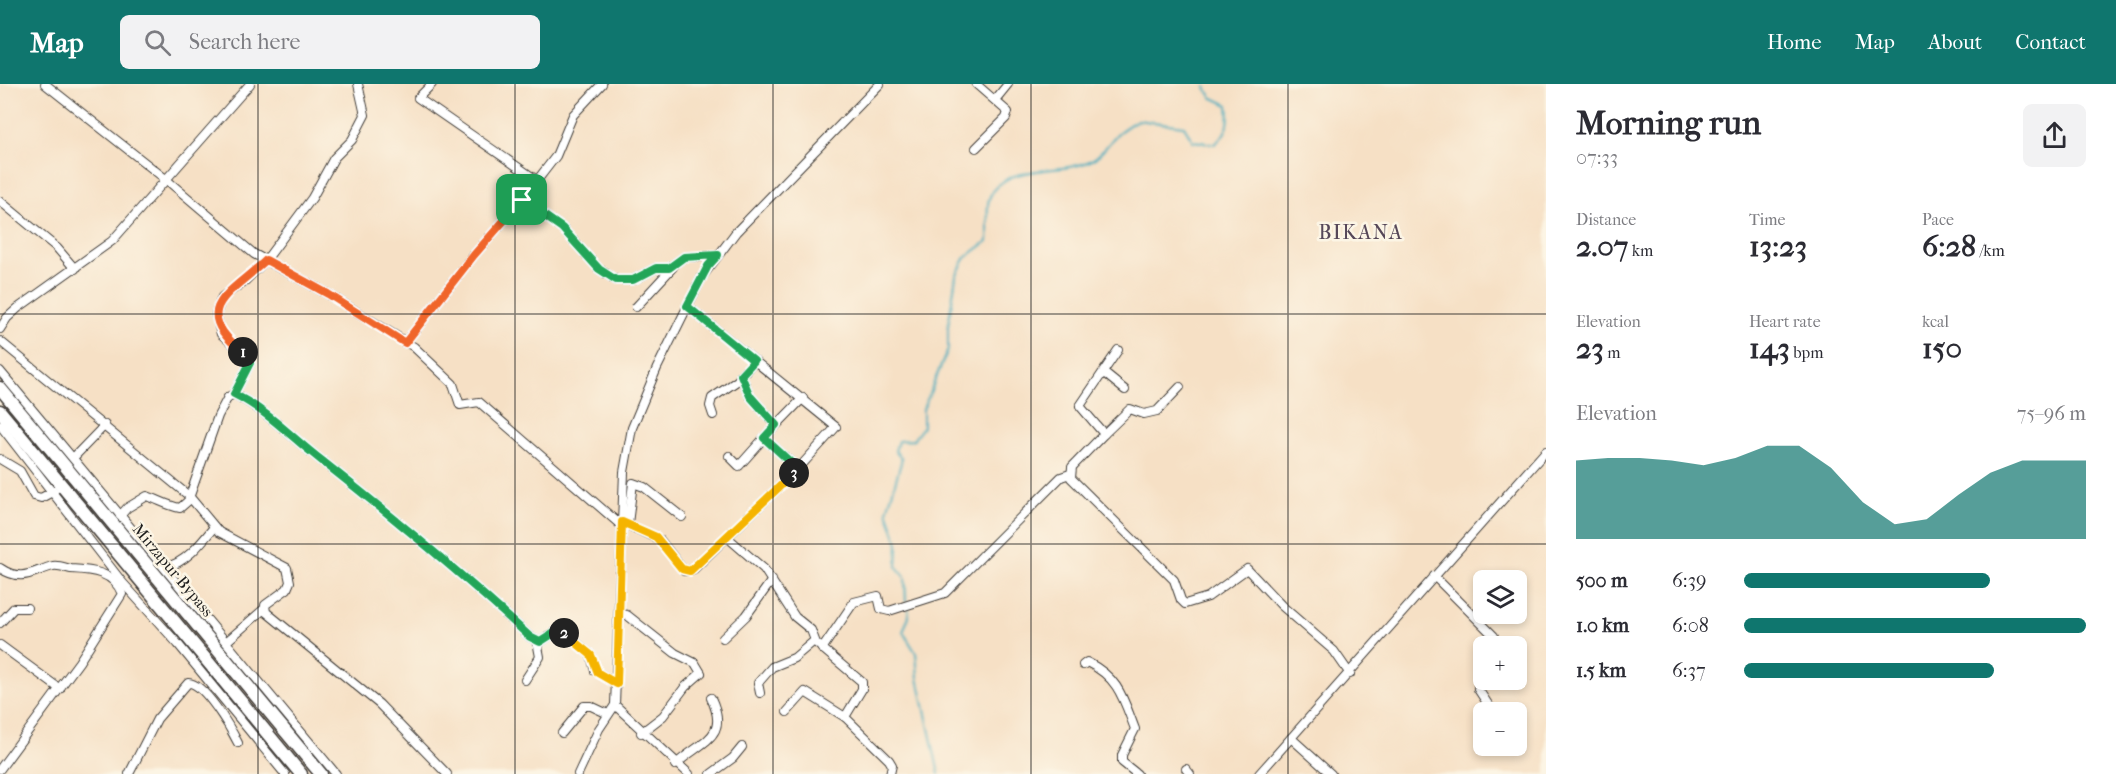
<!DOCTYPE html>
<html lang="en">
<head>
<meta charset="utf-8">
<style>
	body { margin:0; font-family:"IM FELL French Canon",serif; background:#f2f2f3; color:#2b2b33; height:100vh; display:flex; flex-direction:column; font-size:22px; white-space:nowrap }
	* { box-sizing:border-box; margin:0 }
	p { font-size:20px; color:#7c7c81 }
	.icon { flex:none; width:33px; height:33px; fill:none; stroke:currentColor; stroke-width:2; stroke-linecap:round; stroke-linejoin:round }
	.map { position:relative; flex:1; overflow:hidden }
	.panel { display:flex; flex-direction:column; background:#fff; width:570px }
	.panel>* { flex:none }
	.buttons { position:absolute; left:1473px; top:486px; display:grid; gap:12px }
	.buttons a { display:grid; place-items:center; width:54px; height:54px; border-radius:9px; background:#fff; box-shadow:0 3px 9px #0003; font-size:30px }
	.pin { position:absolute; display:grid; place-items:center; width:51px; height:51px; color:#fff; margin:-26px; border-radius:12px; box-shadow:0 3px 9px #0006 }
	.km { position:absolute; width:30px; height:30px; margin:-15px; border-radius:50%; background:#222; color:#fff; font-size:16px; line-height:30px; text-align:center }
	.round { display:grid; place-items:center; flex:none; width:63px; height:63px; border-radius:9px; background:#f2f2f3 }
	.head { display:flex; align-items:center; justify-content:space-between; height:102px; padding:0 30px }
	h1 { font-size:33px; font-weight:800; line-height:45px }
	.metrics { display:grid; grid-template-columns:repeat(3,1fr); gap:9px; height:102px; padding:6px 30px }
	.metrics div { display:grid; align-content:center }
	.metrics b { font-size:30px; font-weight:800 }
	.metrics small { font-size:16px; font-weight:400 }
	.metrics p { font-size:16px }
	.chart { height:168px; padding:12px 30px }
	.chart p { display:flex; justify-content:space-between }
	.chart svg { width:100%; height:108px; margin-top:6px; fill:#0f766e; opacity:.7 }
	ul { padding:0 30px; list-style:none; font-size:20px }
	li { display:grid; grid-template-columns:96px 72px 1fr; align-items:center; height:45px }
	li i { height:15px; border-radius:8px; background:#0f766e }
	header { display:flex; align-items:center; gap:36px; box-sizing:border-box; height:84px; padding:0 30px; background:#0f766e; color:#fff }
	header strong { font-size:28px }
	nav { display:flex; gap:33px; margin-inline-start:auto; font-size:21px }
	.search { width:420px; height:54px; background:#f2f2f3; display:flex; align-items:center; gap:15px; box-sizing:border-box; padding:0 21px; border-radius:9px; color:#7c7c81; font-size:22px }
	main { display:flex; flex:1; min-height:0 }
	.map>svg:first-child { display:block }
</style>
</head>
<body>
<header>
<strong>Map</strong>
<div class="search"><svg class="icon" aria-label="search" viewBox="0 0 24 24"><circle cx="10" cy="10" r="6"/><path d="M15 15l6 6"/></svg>Search here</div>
<nav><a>Home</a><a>Map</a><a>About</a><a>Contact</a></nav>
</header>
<main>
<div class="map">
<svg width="1546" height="690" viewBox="0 0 1546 690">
	<rect width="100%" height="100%" fill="#fcf5e5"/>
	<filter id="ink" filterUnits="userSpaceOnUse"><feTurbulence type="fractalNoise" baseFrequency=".0167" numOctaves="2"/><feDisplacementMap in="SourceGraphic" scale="12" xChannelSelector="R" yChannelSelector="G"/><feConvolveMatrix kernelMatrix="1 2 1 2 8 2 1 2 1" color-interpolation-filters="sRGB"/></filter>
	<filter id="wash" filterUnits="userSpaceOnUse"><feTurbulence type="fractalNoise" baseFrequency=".008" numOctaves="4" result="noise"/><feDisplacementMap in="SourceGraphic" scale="24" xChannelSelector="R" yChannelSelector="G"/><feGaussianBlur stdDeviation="1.35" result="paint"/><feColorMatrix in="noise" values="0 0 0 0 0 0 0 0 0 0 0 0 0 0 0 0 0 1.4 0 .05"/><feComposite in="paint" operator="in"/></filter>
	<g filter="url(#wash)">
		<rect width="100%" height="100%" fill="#f6e0c5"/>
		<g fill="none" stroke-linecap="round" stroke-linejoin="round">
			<!-- stream -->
			<g stroke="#40acbf" stroke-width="2">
				<path d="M906 518 905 493 897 483 898 459 887 427 902 375 895 367 898 357 913 356 923 343V325L948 265V242L956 192 966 173 988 157C989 146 986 123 989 115 1003 77 1063 92 1092 76 1103 70 1110 57 1118 49 1124 44 1131 40 1137 36L1184 42 1193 57 1215 60C1229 47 1230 40 1228 21L1211 13 1206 3"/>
				<path d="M908 524 909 532 903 548 916 569 918 594 939 690"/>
			</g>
		</g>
	</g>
	<g filter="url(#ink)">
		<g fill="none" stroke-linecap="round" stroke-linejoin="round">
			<defs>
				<g id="minor">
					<path d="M45 0 168 97 254 170 328 210 414 263 453 300 460 321 479 318 623 443"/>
					<path d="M432 0 418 14 538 97"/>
					<path d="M976 0 1008 28 1006 34 976 64"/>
					<path d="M995 16 1008 0"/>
					<path d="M522 116 556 72 573 31 602 0"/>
					<path d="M0 117 57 164 75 185"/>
					<path d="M687 222 836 343 798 385 727 453"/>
					<path d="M636 223 673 183"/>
					<path d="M0 245 7 234 18 224 112 157 250 0"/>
					<path d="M0 257 189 412 219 448 287 484 290 498 287 505 265 521 266 528 379 620 447 690"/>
					<path d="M405 259 474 171 522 116 562 144 599 185 616 196H633L656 184H669L684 173 717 172"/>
					<path d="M1118 266 1080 322 1104 350 1072 383 1071 394 1174 496 1181 516 1185 520 1208 513 1247 485 1282 522 1334 567 1350 590"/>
					<path d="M0 287 336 690"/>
					<path d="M1104 289 1125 306"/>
					<path d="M741 291 750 312 776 341"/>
					<path d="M234 310C267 327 291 353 321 376 393 433 463 490 530 553L540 558 554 549 564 548 591 571 595 587 617 600"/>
					<path d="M713 331 710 322 712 314 737 297 754 277"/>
					<path d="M0 341 122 498 178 560 285 690"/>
					<path d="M1104 350 1130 325 1144 330 1157 327 1180 303"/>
					<path d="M729 372 739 382 764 354"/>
					<path d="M74 373 105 341"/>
					<path d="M0 375 20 387 34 412 41 414 54 407"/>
					<path d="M798 385 764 354 803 314"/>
					<path d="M120 432 127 424 147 412C159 416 168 422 180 424L188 417 218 332 228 313 234 310 250 279 246 271 221 250 216 230 222 213 245 197 266 176 312 114 334 74 352 56 365 31 358 0"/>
					<path d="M622 438 660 456 684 487 694 485 727 453 764 485 795 533 811 546 816 559 862 598V605L845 633 889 676 892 681 890 690"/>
					<path d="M628 440 633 399 644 403 682 433"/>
					<path d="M165 483C185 480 202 458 214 443"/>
					<path d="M0 484C22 499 33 487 53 482 59 481 66 484 71 485 92 486 114 488 122 510L79 578 0 685"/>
					<path d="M1434 492 1494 552 1495 562"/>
					<path d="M620 529 627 531 675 569 695 579 701 589 685 603 663 632 641 649"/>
					<path d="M0 539 14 524H27"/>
					<path d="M723 554 746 532 772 496"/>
					<path d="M226 558 264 525"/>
					<path d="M0 561 60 605"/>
					<path d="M822 565 854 518 878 512 881 525 889 527 945 509 1061 393 1070 390"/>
					<path d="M1083 581 1087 578C1119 594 1123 614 1135 645L1122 671V678L1137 690"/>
					<path d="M1484 592 1479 596 1478 605 1493 628"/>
					<path d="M525 596 540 573 537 557"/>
					<path d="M760 609 758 599 772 583 794 574 814 557"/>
					<path d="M787 628 805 608 845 633"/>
					<path d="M562 649 584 622H591L608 630"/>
					<path d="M1291 654 1331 690"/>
					<path d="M675 681C702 656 730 654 711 614"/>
					<path d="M1186 685 1190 690"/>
					<path d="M129 690 157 635 188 599C204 598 231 645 238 659"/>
					<path d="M578 690 599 645 615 621"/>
					<path d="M689 690 615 621 624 388 632 344 657 284 702 193 736 148 880 0"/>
					<path d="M711 690 733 674 742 663"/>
					<path d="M1259 690 1546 367"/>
				</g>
				<g id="highway">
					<path d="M0 304 321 690"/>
					<path d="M0 327 301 690"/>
				</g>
			</defs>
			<!-- minor casing -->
			<use href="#minor" stroke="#3d3935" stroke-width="10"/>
			<!-- highway casing -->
			<use href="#highway" stroke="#3d3935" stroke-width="15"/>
			<!-- minor -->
			<use href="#minor" stroke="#fff" stroke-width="8"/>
			<!-- highway -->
			<use href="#highway" stroke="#fff" stroke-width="12"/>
		</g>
	</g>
	<g fill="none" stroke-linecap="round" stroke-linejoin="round" filter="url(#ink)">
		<defs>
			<path id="split-1" d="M243 268C187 224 232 209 266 176L328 210 405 259 474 171 522 116"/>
			<path id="split-2" d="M243 268 250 279 234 310C268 327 291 353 321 376 393 433 463 490 530 553L540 558 554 549H564"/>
			<path id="split-3" d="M564 549 591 571 598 589 617 600 622 438 656 453 682 485 690 487 794 389"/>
			<path id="split-4" d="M522 116 562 144 599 185 616 196H633L656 184H669L684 173 718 171 708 182 687 222 754 277 741 291 750 312 776 341 764 354 798 385 794 389"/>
		</defs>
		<!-- split-1 casing -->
		<use href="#split-1" stroke="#fff" stroke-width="12"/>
		<!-- split-2 casing -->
		<use href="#split-2" stroke="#fff" stroke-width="12"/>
		<!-- split-3 casing -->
		<use href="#split-3" stroke="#fff" stroke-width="12"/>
		<!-- split-4 casing -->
		<use href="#split-4" stroke="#fff" stroke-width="12"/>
		<!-- split-1 -->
		<use href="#split-1" stroke="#f0652b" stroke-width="8"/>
		<!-- split-2 -->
		<use href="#split-2" stroke="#22a559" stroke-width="8"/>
		<!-- split-3 -->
		<use href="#split-3" stroke="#f5b400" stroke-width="8"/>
		<!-- split-4 -->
		<use href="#split-4" stroke="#22a559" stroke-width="8"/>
	</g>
	<!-- grid -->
	<path fill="none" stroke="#1c1c1c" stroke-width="1.5" stroke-opacity="0.55" d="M258 0V690M515 0V690M773 0V690M1031 0V690M1288 0V690M0 230H1546M0 460H1546"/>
	<g text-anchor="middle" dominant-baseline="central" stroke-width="5" stroke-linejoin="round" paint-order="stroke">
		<!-- street labels -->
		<g font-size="16" fill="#1c1c1c" stroke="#fcf5e5">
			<text transform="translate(173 486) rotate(50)">Mirzapur Bypass</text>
		</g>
		<!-- quarter labels -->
		<g font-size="20" letter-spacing="1.5" fill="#564758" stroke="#fcf5e5">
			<text x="1361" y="148">BIKANA</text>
		</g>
	</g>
</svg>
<div class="buttons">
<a><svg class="icon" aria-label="layers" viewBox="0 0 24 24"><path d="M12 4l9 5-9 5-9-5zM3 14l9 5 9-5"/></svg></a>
<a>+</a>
<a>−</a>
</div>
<div class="pin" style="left:522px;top:116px;background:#1e9e55"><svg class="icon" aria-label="arrive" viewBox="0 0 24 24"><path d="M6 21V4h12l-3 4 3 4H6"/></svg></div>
<b class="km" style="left:243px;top:268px">1</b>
<b class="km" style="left:564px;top:549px">2</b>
<b class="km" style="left:794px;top:389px">3</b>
</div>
<section class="panel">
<div class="head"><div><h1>Morning run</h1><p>07:33</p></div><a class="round"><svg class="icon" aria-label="share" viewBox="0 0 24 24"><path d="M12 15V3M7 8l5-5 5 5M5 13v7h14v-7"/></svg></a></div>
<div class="metrics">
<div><p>Distance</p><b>2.07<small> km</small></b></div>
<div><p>Time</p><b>13:23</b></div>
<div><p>Pace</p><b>6:28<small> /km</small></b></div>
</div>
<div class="metrics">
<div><p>Elevation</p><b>23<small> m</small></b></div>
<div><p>Heart rate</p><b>143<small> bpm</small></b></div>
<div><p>kcal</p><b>150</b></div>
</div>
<div class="chart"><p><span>Elevation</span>75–96 m</p>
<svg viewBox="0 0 160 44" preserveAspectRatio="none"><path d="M0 44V12L10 11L20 11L30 12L40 14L50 11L60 6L70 6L80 15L90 29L100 38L110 36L120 26L130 17L140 12L150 12L160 12V44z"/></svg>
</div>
<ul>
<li><b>500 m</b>6:39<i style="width:72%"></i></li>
<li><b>1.0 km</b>6:08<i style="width:100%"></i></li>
<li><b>1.5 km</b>6:37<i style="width:73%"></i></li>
</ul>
</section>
</main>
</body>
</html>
